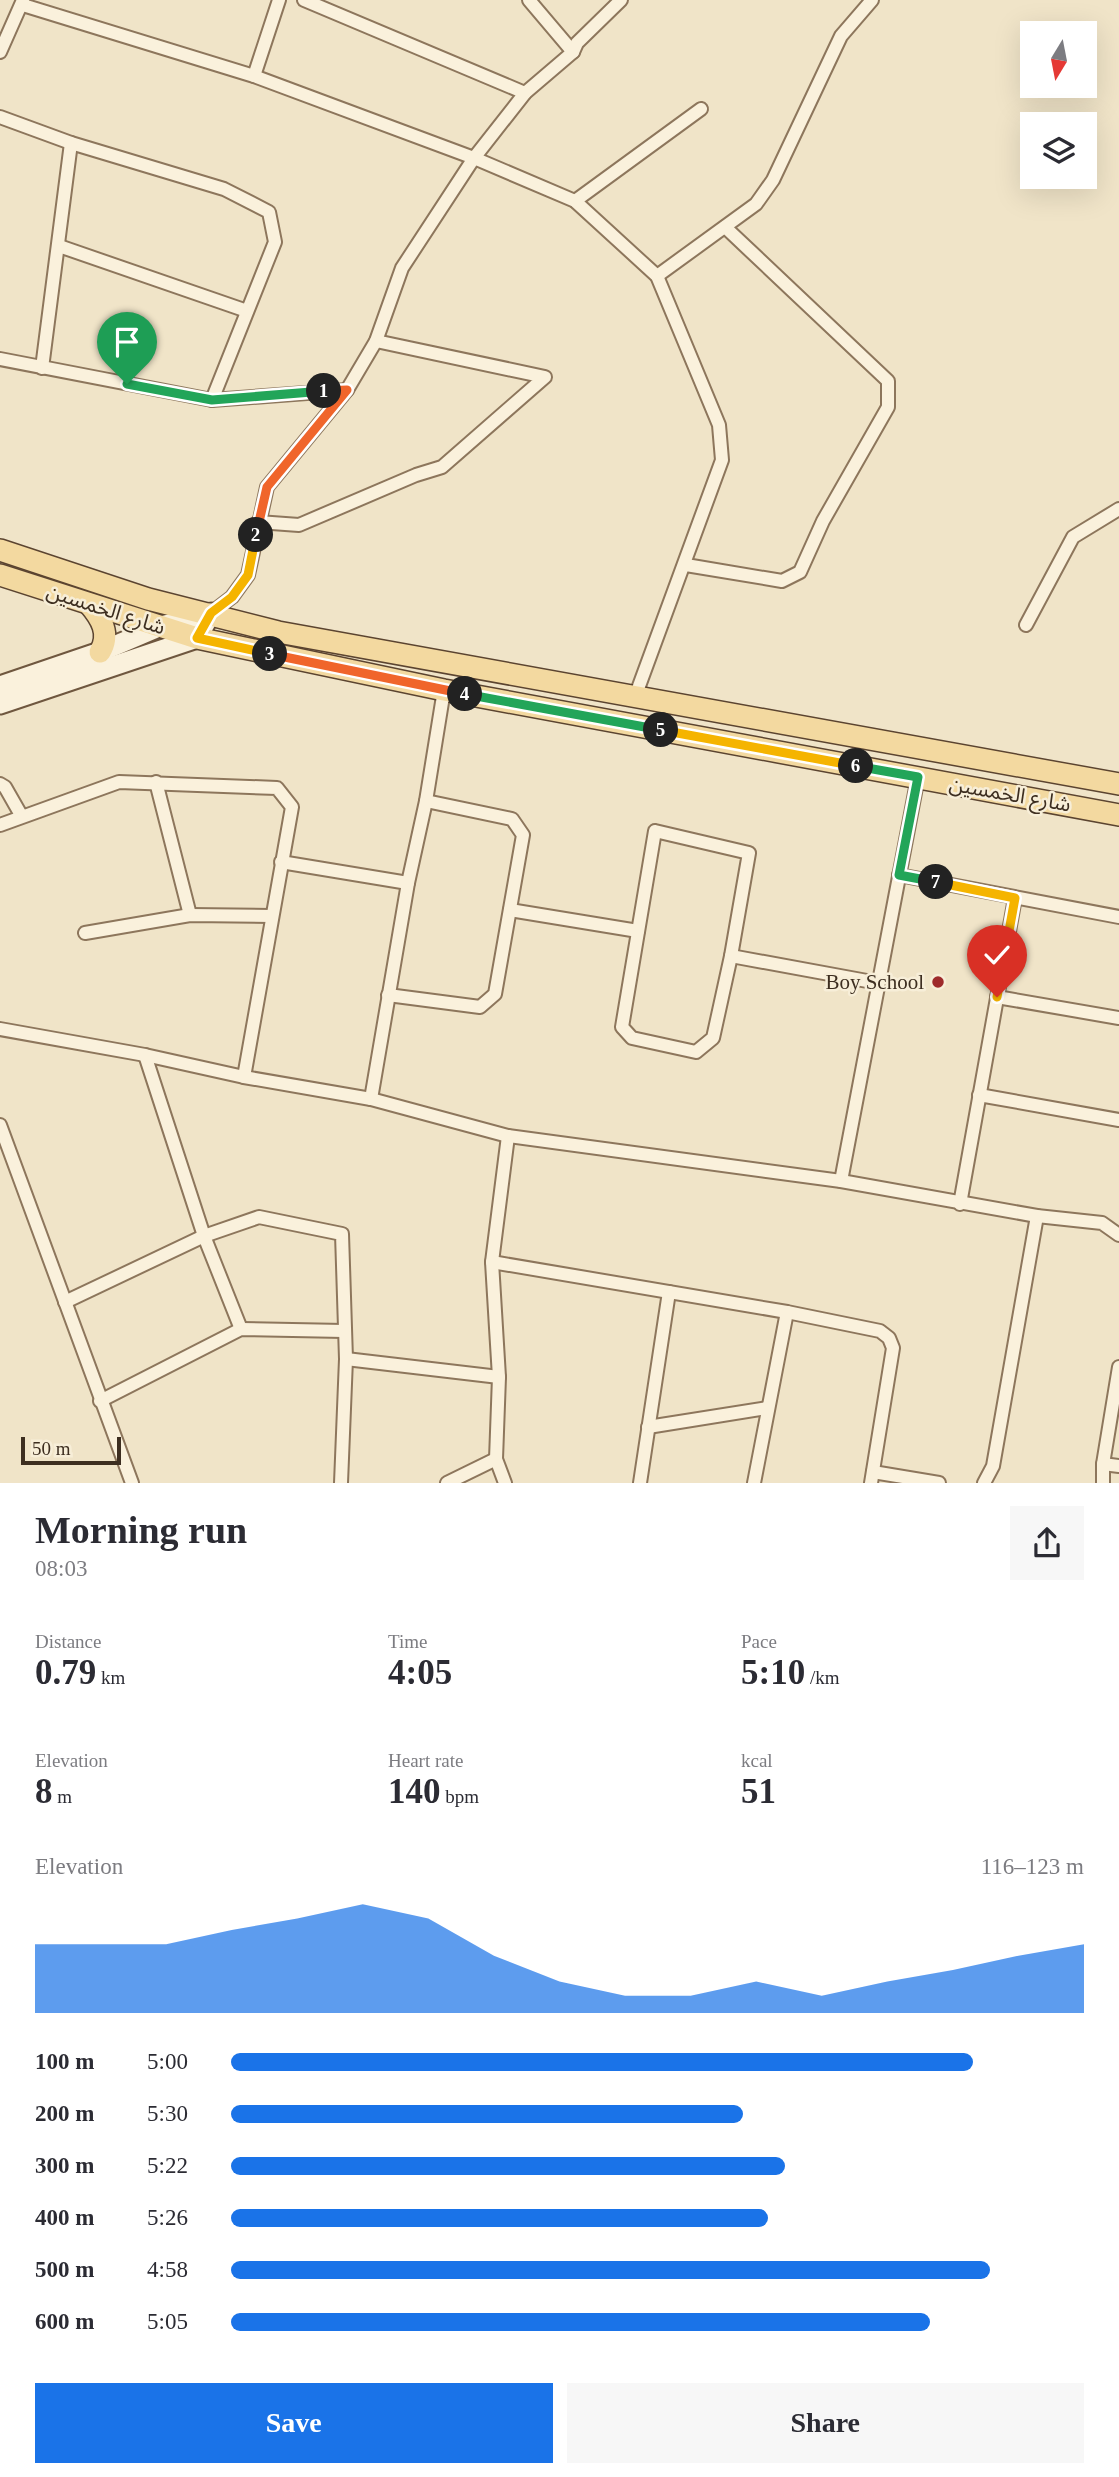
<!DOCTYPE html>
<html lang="en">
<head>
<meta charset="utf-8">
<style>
	body { margin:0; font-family:"Times New Roman","Noto Sans Arabic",serif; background:#f7f7f7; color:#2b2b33; height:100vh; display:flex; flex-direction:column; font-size:26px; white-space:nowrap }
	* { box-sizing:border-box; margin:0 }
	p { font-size:23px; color:#7c7c81 }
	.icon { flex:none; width:38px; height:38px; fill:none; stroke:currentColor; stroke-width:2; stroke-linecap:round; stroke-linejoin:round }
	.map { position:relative; height:1483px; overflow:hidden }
	.side { display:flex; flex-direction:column; background:#fff; flex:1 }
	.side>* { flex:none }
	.needle { width:46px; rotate:190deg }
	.tools { position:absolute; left:1020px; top:21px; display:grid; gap:14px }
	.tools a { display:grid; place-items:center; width:77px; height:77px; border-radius:0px; background:#fff; box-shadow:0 7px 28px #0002; font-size:35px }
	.scale { position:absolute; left:21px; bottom:18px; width:100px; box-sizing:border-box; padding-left:7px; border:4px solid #3d2e20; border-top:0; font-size:19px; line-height:24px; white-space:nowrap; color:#3d2e20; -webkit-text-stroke:5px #f7eed8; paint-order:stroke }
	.pin { position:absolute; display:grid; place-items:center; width:60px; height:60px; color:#fff; margin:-72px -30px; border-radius:50% 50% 50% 0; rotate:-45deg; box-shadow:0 0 7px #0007 }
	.pin .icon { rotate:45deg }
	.km { position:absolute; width:35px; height:35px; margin:-18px; border-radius:50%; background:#222; color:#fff; font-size:19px; line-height:35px; text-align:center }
	.round { display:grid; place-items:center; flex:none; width:74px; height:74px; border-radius:0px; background:#f7f7f7 }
	.summary { display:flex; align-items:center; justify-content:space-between; height:119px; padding:0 35px }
	h1 { font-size:38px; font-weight:600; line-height:52px }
	.figures { display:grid; grid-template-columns:repeat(3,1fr); gap:10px; height:119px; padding:7px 35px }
	.figures div { display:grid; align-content:center }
	.figures b { font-size:35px; font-weight:600 }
	.figures small { font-size:19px; font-weight:400 }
	.figures p { font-size:19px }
	.chart { height:196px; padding:14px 35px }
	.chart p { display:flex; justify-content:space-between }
	.chart svg { width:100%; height:126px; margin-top:7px; fill:#1a73e8; opacity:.7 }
	.primary-button { display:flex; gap:14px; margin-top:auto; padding:14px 35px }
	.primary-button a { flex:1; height:80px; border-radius:0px; background:#1a73e8; color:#fff; font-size:28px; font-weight:600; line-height:80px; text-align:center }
	.primary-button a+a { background:#f7f7f7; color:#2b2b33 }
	ul { padding:0 35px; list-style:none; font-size:23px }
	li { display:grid; grid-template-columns:112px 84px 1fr; align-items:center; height:52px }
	li i { height:18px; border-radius:9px; background:#1a73e8 }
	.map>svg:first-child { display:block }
</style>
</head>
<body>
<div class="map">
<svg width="1119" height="1483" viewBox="0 0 1119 1483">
	<rect width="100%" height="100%" fill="#f0e4c8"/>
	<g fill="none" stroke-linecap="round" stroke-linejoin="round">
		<defs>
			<g id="street">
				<path d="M304 0 525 93"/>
				<path d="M529 0 573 52"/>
				<path d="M23 5 254 76 474 158 575 201 657 276 719 425 722 460 635 697"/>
				<path d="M0 52 23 0"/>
				<path d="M254 76 279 0"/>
				<path d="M0 117 71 143 224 189 269 212 275 242 212 400"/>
				<path d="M575 201 701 109"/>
				<path d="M59 246 247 311"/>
				<path d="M657 276 756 204 773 180 841 36 872 0"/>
				<path d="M0 359 212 400 347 390"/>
				<path d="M42 368 71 143"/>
				<path d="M258 522 299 525 416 475 442 467 545 377 376 341"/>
				<path d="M686 565 782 581 800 572 823 521 888 407V381L725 227"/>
				<path d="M211 613 232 597 248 575 267 487 347 390 376 341 402 268 474 158 525 93 573 52 577 43 621 0"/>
				<path d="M1026 625 1073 537 1119 509"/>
				<path d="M156 782 190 915"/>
				<path d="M0 784 5 787 21 815"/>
				<path d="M0 825 119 782 277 788 292 807 244 1077"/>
				<path d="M655 831 749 853 731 956 713 1038 696 1052 632 1038 622 1027Z"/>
				<path d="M281 862 408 883"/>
				<path d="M899 875 1119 917"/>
				<path d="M510 910 638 931"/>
				<path d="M85 933 190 915 271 916"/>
				<path d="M731 956 878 983"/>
				<path d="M388 995 480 1007 495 994 523 835 512 819 426 801"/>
				<path d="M997 997 1119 1018"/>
				<path d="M0 1029 145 1055 244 1077 371 1099 508 1136 841 1181 1037 1216 1102 1223 1119 1235"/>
				<path d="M145 1055 204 1236 241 1329"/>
				<path d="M979 1095 1119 1120"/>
				<path d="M371 1099 408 883 426 801 444 690"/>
				<path d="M0 1125 132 1483"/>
				<path d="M841 1181 918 777"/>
				<path d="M960 1204 1015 898"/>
				<path d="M492 1262 787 1312 880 1331 889 1338 893 1348 871 1483"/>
				<path d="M65 1302 204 1236 259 1217 342 1234 346 1359 341 1483"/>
				<path d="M346 1359 499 1377"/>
				<path d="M100 1401 241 1329 344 1331"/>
				<path d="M648 1427 767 1408"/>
				<path d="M1103 1464 1119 1466"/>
				<path d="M873 1472 939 1483"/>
				<path d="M447 1483 496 1459"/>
				<path d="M505 1483 496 1459 499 1377 492 1262 508 1136"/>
				<path d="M640 1483 669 1292"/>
				<path d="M754 1483 787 1312"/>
				<path d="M984 1483 993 1466 1037 1216"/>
				<path d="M1103 1483V1464L1119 1367"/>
			</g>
			<g id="secondary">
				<path d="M0 686 100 652 161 626 210 614"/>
				<path d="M0 704 197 638 211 613"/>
			</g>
			<g id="primary">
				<path d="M0 550 148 599 278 632 1119 784"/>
				<path d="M0 575 197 638 444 690 1119 815"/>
				<path d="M89 604C101 618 111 634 100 652"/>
			</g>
		</defs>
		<!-- street casing -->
		<use href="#street" stroke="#8d765c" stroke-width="16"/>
		<!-- secondary casing -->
		<use href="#secondary" stroke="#6f573f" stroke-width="23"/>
		<!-- primary casing -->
		<use href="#primary" stroke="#5b4430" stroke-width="24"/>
		<!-- street -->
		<use href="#street" stroke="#faf1dc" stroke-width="12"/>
		<!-- secondary -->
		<use href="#secondary" stroke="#faf1dc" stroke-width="19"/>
		<!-- primary -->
		<use href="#primary" stroke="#f3d9a0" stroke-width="21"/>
	</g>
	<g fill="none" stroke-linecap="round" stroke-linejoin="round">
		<defs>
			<path id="split-1" d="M127 384 212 400 324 391"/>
			<path id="split-2" d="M256 535 267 487 347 390 324 391"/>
			<path id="split-3" d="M256 535 248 575 232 597 211 613 197 638 270 654"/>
			<path id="split-4" d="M270 654 465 694"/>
			<path id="split-5" d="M465 694 661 730"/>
			<path id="split-6" d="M661 730 856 766"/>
			<path id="split-7" d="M856 766 918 777 899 875 936 882"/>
			<path id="split-8" d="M936 882 1015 898 997 997"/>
		</defs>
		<!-- split-1 casing -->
		<use href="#split-1" stroke="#fff" stroke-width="14"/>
		<!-- split-2 casing -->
		<use href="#split-2" stroke="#fff" stroke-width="14"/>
		<!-- split-3 casing -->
		<use href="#split-3" stroke="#fff" stroke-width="14"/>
		<!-- split-4 casing -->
		<use href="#split-4" stroke="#fff" stroke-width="14"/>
		<!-- split-5 casing -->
		<use href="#split-5" stroke="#fff" stroke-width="14"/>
		<!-- split-6 casing -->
		<use href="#split-6" stroke="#fff" stroke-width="14"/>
		<!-- split-7 casing -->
		<use href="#split-7" stroke="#fff" stroke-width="14"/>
		<!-- split-8 casing -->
		<use href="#split-8" stroke="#fff" stroke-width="14"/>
		<!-- split-1 -->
		<use href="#split-1" stroke="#22a559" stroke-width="9"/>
		<!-- split-2 -->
		<use href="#split-2" stroke="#f0652b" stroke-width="9"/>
		<!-- split-3 -->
		<use href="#split-3" stroke="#f5b400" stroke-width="9"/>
		<!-- split-4 -->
		<use href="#split-4" stroke="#f0652b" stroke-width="9"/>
		<!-- split-5 -->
		<use href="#split-5" stroke="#22a559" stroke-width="9"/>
		<!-- split-6 -->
		<use href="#split-6" stroke="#f5b400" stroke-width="9"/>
		<!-- split-7 -->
		<use href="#split-7" stroke="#22a559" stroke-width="9"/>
		<!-- split-8 -->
		<use href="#split-8" stroke="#f5b400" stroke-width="9"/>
	</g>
	<!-- markers -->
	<circle fill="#9e2a2b" stroke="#f7eed8" stroke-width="2.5" cx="938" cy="982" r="7"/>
	<g text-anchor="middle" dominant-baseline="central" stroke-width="5" stroke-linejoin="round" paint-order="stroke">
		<!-- street labels -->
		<g font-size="21" fill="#3d2e20" stroke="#f7eed8">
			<text transform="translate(106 609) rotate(18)">شارع الخمسين</text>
			<text transform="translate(1010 794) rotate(10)">شارع الخمسين</text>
		</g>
		<!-- poi labels -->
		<g font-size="21" fill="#3d2e20" stroke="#f7eed8" text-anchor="end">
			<text x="924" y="982">Boy School</text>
		</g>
	</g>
</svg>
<div class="tools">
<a><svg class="needle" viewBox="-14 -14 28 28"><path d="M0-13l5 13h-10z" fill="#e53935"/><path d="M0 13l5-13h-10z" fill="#7c7c81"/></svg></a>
<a><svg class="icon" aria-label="layers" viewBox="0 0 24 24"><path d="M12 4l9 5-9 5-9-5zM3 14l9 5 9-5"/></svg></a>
</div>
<div class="scale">50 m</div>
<div class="pin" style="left:127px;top:384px;background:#1e9e55"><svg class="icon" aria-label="arrive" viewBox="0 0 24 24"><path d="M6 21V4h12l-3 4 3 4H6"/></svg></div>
<div class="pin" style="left:997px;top:997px;background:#d93025"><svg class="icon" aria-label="check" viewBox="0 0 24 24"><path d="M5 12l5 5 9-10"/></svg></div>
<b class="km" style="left:324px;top:391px">1</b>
<b class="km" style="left:256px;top:535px">2</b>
<b class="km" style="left:270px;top:654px">3</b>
<b class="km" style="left:465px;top:694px">4</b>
<b class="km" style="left:661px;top:730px">5</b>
<b class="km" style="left:856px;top:766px">6</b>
<b class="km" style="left:936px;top:882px">7</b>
</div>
<section class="side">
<div class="summary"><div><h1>Morning run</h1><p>08:03</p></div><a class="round"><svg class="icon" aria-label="share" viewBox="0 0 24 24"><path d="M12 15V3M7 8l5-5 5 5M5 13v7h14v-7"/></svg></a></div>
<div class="figures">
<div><p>Distance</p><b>0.79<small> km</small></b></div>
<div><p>Time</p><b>4:05</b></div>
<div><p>Pace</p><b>5:10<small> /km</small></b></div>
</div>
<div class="figures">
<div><p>Elevation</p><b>8<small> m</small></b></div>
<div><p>Heart rate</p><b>140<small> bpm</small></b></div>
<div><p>kcal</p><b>51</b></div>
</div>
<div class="chart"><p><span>Elevation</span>116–123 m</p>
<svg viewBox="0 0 160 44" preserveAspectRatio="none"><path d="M0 44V20L10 20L20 20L30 15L40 11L50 6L60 11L70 24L80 33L90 38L100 38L110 33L120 38L130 33L140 29L150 24L160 20V44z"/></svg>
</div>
<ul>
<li><b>100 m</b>5:00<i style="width:87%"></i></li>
<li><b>200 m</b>5:30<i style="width:60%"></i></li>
<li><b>300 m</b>5:22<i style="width:65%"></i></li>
<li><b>400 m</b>5:26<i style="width:63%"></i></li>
<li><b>500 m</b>4:58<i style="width:89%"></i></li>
<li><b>600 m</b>5:05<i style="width:82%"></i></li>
</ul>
<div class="primary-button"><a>Save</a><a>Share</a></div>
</section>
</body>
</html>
